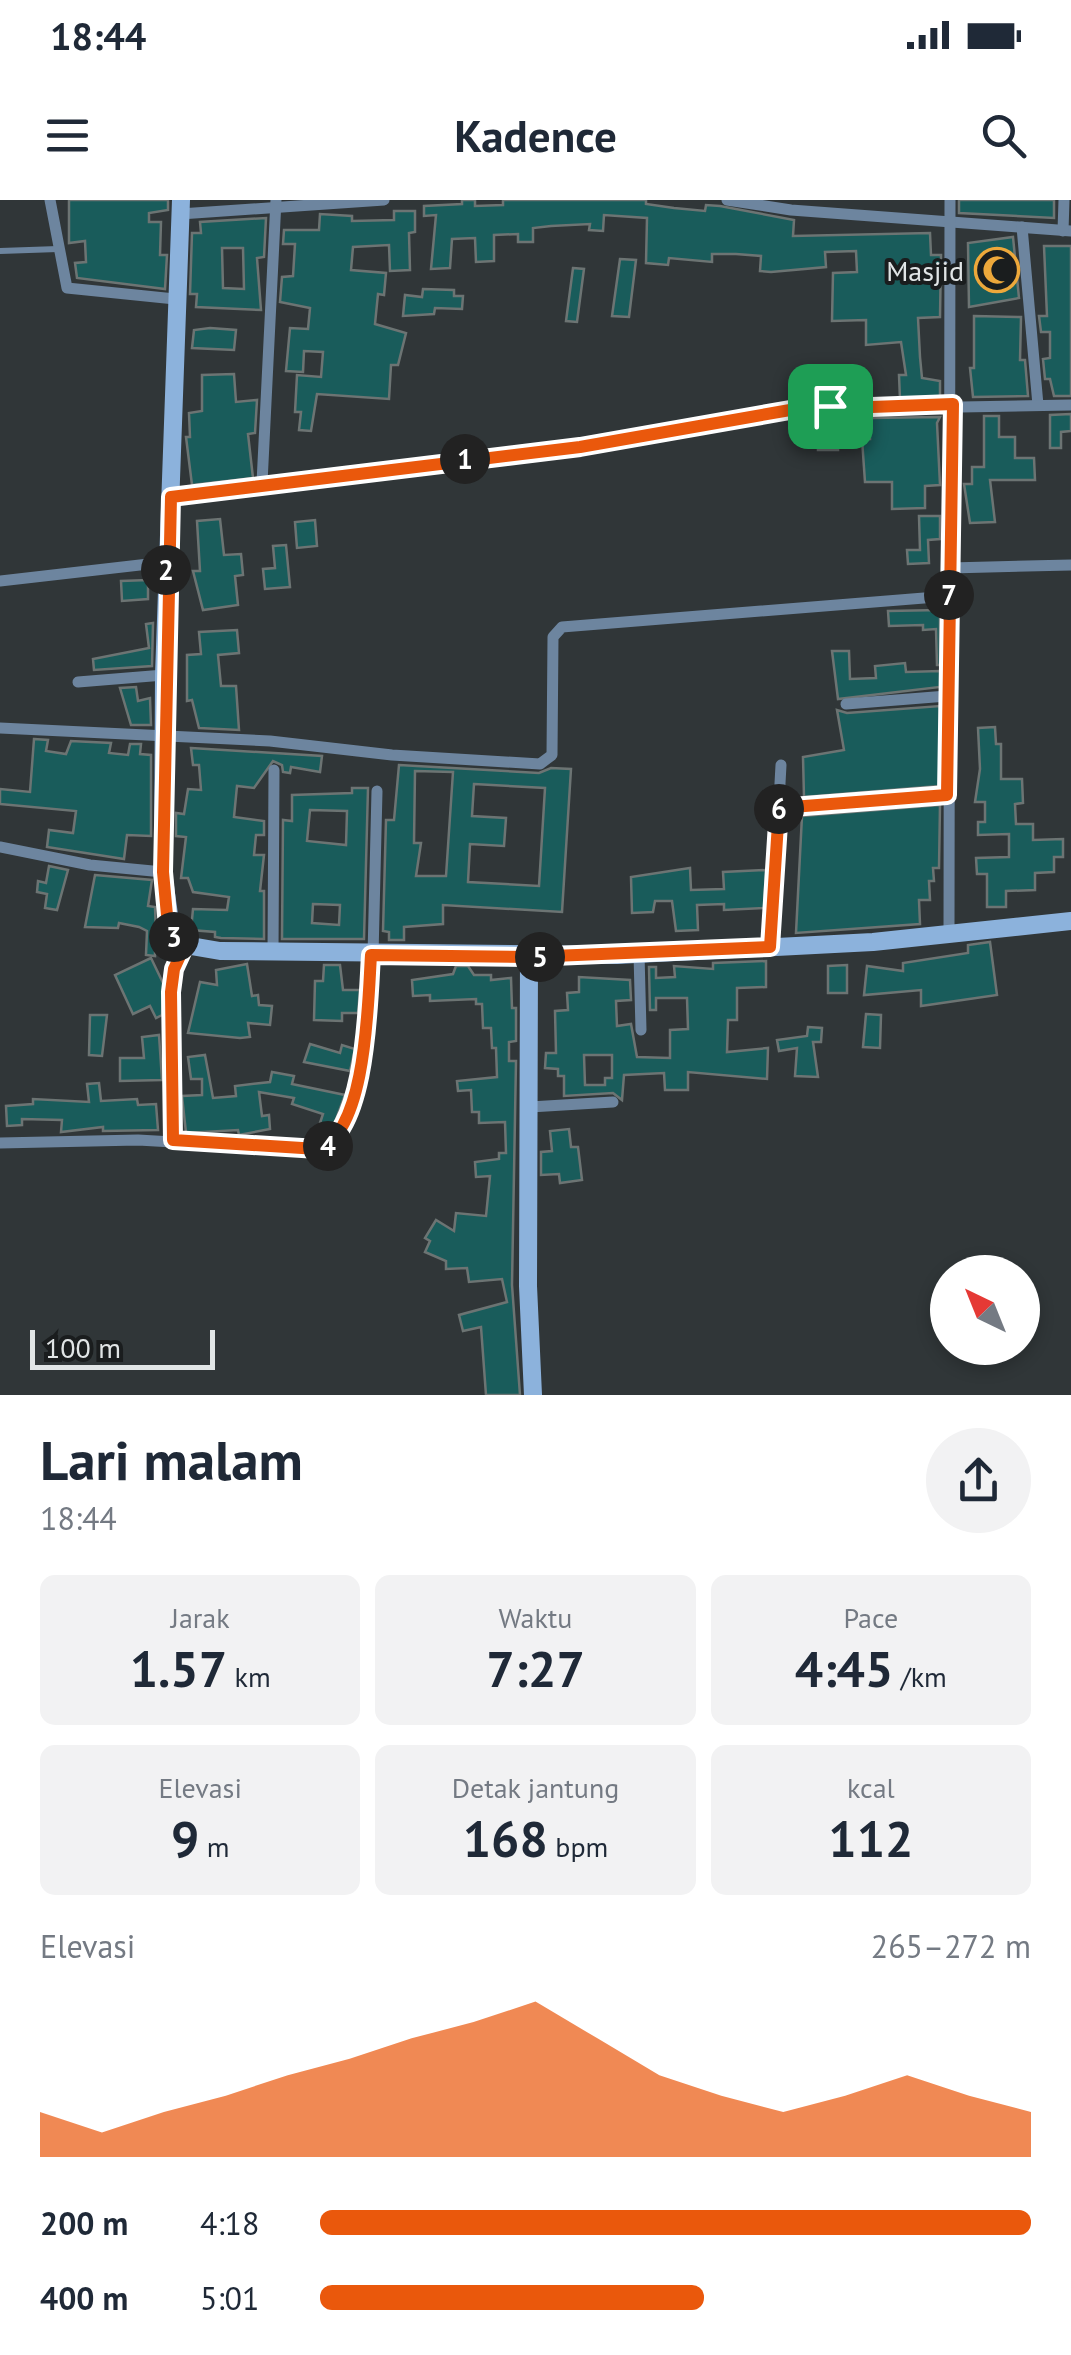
<!DOCTYPE html>
<html lang="id">
<head>
<meta charset="utf-8">
<style>
	body { margin:0; font-family:"PT Sans",sans-serif; background:#f2f2f3; color:#1f2937; height:100vh; display:flex; flex-direction:column; font-size:38px; white-space:nowrap }
	* { box-sizing:border-box; margin:0 }
	p { font-size:32px; color:#747a83 }
	.icon { flex:none; width:55px; height:55px; fill:none; stroke:currentColor; stroke-width:2; stroke-linecap:round; stroke-linejoin:round }
	.map { position:relative; height:1195px; overflow:hidden }
	.sheet { display:flex; flex-direction:column; background:#fff; flex:1 }
	.sheet>* { flex:none }
	.needle { width:65px; rotate:317deg }
	.fabs { position:absolute; left:930px; top:1055px; display:grid; gap:20px }
	.fabs a { display:grid; place-items:center; width:110px; height:110px; border-radius:50%; background:#fff; box-shadow:0 5px 15px #0003; font-size:50px }
	.scale { position:absolute; left:30px; bottom:25px; width:185px; box-sizing:border-box; padding-left:10px; border:5px solid #e1e5e6; border-top:0; font-size:28px; line-height:35px; white-space:nowrap; color:#e1e5e6; -webkit-text-stroke:8px #1a1d1e; paint-order:stroke }
	.pin { position:absolute; display:grid; place-items:center; width:85px; height:85px; color:#fff; margin:-42px; border-radius:20px; box-shadow:0 5px 15px #0006 }
	.km { position:absolute; width:50px; height:50px; margin:-25px; border-radius:50%; background:#222; color:#fff; font-size:28px; line-height:50px; text-align:center }
	.round { display:grid; place-items:center; flex:none; width:105px; height:105px; border-radius:52px; background:#f2f2f3 }
	.head { display:flex; align-items:center; justify-content:space-between; height:170px; padding:0 40px }
	h1 { font-size:55px; font-weight:700; line-height:75px }
	.stats { display:grid; grid-template-columns:repeat(3,1fr); gap:15px; height:170px; padding:10px 40px }
	.stats div { display:grid; align-content:center; border-radius:15px; background:#f2f2f3; text-align:center }
	.stats b { font-size:50px; font-weight:700 }
	.stats small { font-size:28px; font-weight:400 }
	.stats p { font-size:28px }
	.chart { height:280px; padding:20px 40px }
	.chart p { display:flex; justify-content:space-between }
	.chart svg { width:100%; height:180px; margin-top:10px; fill:#ea580c; opacity:.7 }
	ul { padding:0 40px; list-style:none; font-size:32px }
	li { display:grid; grid-template-columns:160px 120px 1fr; align-items:center; height:75px }
	li i { height:25px; border-radius:12px; background:#ea580c }
	.status { display:flex; justify-content:space-between; align-items:center; height:70px; padding:0 50px; background:#fff; direction:ltr }
	.status svg { height:28px; fill:currentColor }
	header { display:flex; justify-content:space-between; align-items:center; height:130px; padding:0 40px; background:#fff; font-size:45px; font-weight:700 }
	.map>svg:first-child { display:block }
</style>
</head>
<body>
<div class="status"><b>18:44</b><svg viewBox="0 0 49 12"><path d="M0 12V9h3v3zM5 12V6h3v6zM10 12V3h3v9zM15 12V0h3v12zM26 1h20v11H26zM47 4h2v5h-2z"/></svg></div>
<header><svg class="icon" aria-label="menu" viewBox="0 0 24 24"><path d="M4 6h16M4 12h16M4 18h16"/></svg>Kadence<svg class="icon" aria-label="search" viewBox="0 0 24 24"><circle cx="10" cy="10" r="6"/><path d="M15 15l6 6"/></svg></header>
<div class="map">
<svg width="1071" height="1195" viewBox="0 0 1071 1195">
	<rect width="100%" height="100%" fill="#303638"/>
	<!-- building -->
	<g fill="#195c5b" stroke="#6c7473" stroke-width="2.5" fill-rule="evenodd">
		<path d="M69 0H168V10L149 13V22H161L160 55H167L165 89 77 78 75 63 86 62 85 41 69 43Z"/>
		<path d="M462 0H475V6L503 5V0H646V4L674 8 705 11 706 5 720 6 794 20 793 36 930 33 931 55H941L940 117 918 118 920 157 922 178 940 181V198L900 199 899 175H906L901 142 866 145V120L832 121 833 73 857 72 856 51 825 52 826 67 771 72 760 71 761 56 736 54H712V62L669 58 668 65 646 63 647 18 604 15 603 31 589 30 590 24 551 26 533 28V42H518V34L494 35V61L476 62 475 38 452 39 450 68 431 69 436 15 424 16V6L462 4Z"/>
		<path d="M959 0H1054V18L959 13Z"/>
		<path d="M394 11H415V32L409 33 410 70 390 71 389 45 353 47 351 70 386 73 384 95 378 94 375 124 406 133 398 165H391L389 199 317 194 311 231 299 230 301 212H295L297 175 321 177 323 152 304 151 303 172 286 171 290 128 308 129 310 108 280 102 282 77 293 76 295 44H283L284 30H319L320 14 352 16V21L394 20Z"/>
		<path d="M266 18 264 57 257 58 261 110 196 107 197 94H190L192 33H201L200 22ZM222 48H243L244 89 223 88Z"/>
		<path d="M1013 37 1019 98 969 107 968 43Z"/>
		<path d="M1044 46H1071V196H1054L1050 179H1045L1043 159 1050 158V132H1041L1039 116H1047Z"/>
		<path d="M620 59 636 60 629 117 612 116Z"/>
		<path d="M573 68 584 69 577 122 566 121Z"/>
		<path d="M423 89 454 90V96H463L462 109 435 108 434 114 403 116 405 95 422 97Z"/>
		<path d="M974 116 1021 117 1020 160H1025L1028 196 973 197 970 168H974Z"/>
		<path d="M210 128 236 130 234 150 192 148 194 130Z"/>
		<path d="M234 174 236 202 257 200 255 233 248 234 253 278 192 285 186 237H190L189 213 202 211V175Z"/>
		<path d="M1071 214V231L1061 232V248H1050V215Z"/>
		<path d="M984 216H999V237H1015V258H1034L1035 280H990L995 322 970 323 964 284H972V267H984Z"/>
		<path d="M940 217 937 223 940 285 925 286V308L892 309V282H865L862 239H870L869 218Z"/>
		<rect x="818" y="219" width="20" height="31"/>
		<path d="M919 316H940V339L928 340 929 363 908 364 907 350H920Z"/>
		<path d="M220 319 224 355 241 354 243 375 235 376 238 405 203 410 193 371H200L197 321Z"/>
		<path d="M315 320 317 346 297 348 295 322Z"/>
		<path d="M286 345 290 387 265 389 263 369 275 368 273 346Z"/>
		<path d="M148 380V399L122 401 121 381Z"/>
		<path d="M940 410V465H937L936 429 923 430V425L889 426 888 411Z"/>
		<path d="M153 423 152 466 94 470 93 459 149 448 146 424Z"/>
		<path d="M237 430 239 453 218 455 221 486H236L239 530 199 528 192 500 187 501V455L201 454 199 432Z"/>
		<path d="M832 451H849L850 479 876 478 875 466 905 463 906 472 940 471V487L838 499Z"/>
		<path d="M136 487 138 501 150 498 151 525H131L120 488Z"/>
		<path d="M940 506 939 586 804 597 803 557 844 550 837 510 847 513Z"/>
		<path d="M995 527 996 544H1001V579H1022L1023 603 1015 604 1016 624H1033V640L1063 639V657H1054V672L1035 673V690L1006 691V707H987V674H977L976 658 1009 657V634L978 635V622H985V602H975L980 569 978 528Z"/>
		<path d="M34 539 48 540 46 551 66 554 71 541 111 543 109 553 128 555 130 544H141L140 554 151 555V636L127 635 124 659 47 647 49 630 73 633 76 611 0 604V589L30 592Z"/>
		<path d="M191 548 322 556 320 572 291 567 290 573 283 572 282 565 273 561 254 588 237 586 234 617 264 621V635H256L254 655H264L260 691H264V739L221 738 215 737V732L191 730 193 709 227 710 229 697 193 692 188 678H181L186 637 176 636V613L184 614 188 589 201 590 199 565H193Z"/>
		<path d="M399 565 539 573 551 568 571 569 562 712 443 705V724L404 727V740H389V732L383 731 386 620H394ZM415 571 453 572 446 676H416L421 643H414ZM474 584 545 588 539 686 468 682 470 644 504 646 506 618 472 616Z"/>
		<path d="M352 588H368L364 739H282L283 620 292 621V595L352 593ZM310 610 347 611 346 645 307 641ZM313 704 340 705 339 725 312 723Z"/>
		<path d="M940 605 939 668H933L934 681H929L930 700H919L920 724 796 733 802 616Z"/>
		<path d="M49 666 68 670 57 710 45 708 47 694 37 692 38 681 46 683Z"/>
		<path d="M690 668 691 690 724 689 723 672 766 670 764 708 724 710V704L697 705 698 730 676 731 672 701H655L653 712 632 713 631 677Z"/>
		<path d="M95 675 152 680 148 706 155 707 156 733 165 748 155 747V756L146 755 147 731 139 727 119 723 118 728 85 727Z"/>
		<path d="M990 742 997 795 921 806V790L864 795 867 766 903 771V763L968 753V745Z"/>
		<path d="M151 758 163 783 162 815 156 818 150 806 133 814 115 775Z"/>
		<path d="M766 761V787L737 788V820H728L727 852 768 848 767 879 688 872V890H665L664 873 624 875 622 900 613 893 564 896V876H558V869L545 868 546 853H556L555 811 568 810 567 793 579 792V777L630 780 631 800 616 801 617 826 631 824 637 857 670 858V830L688 829 687 798H656V810H650L649 767H656V778L675 777 674 766 713 769V763ZM584 855H612V878H605V885H585Z"/>
		<path d="M247 764 252 796 258 795 259 805 272 806 270 825 248 823 250 837 240 838 188 833 200 782 217 785 216 770Z"/>
		<path d="M324 765H340L343 790H360L358 813H342V821L314 820 315 781H323Z"/>
		<path d="M847 765V793H828V766Z"/>
		<path d="M456 766H468L474 775H491V780L511 778 512 808H516V841L509 842V861H516L512 1085 520 1195H486L481 1127 463 1131 459 1115 507 1102 502 1079 469 1082 467 1068 446 1069V1061L425 1052 430 1041 425 1038 436 1020 454 1031 456 1013 486 1016 490 976 476 977 475 962 499 959V953H506L505 922 479 923V912H472L471 890 458 891 457 881 497 877 496 848H492L491 828H483L482 804H476V799L430 801V795L413 796 412 780 453 774Z"/>
		<path d="M866 814 881 815 880 848 863 847Z"/>
		<path d="M90 815H107L102 856 89 855Z"/>
		<path d="M808 827 822 828 821 842H813L818 877 795 876 797 848 779 851 777 840 807 836Z"/>
		<path d="M159 835 162 880 120 881V858H144L142 837Z"/>
		<path d="M310 844 340 853 342 845 355 849 350 871 304 862Z"/>
		<path d="M205 855 213 898 236 896 235 886 270 882 272 872 294 876 292 884 345 895 334 925 325 936 316 935 323 914 292 904 294 898 259 892 262 916 269 915 270 929 239 935 238 930 186 933 182 896 202 895V879H191L188 857Z"/>
		<path d="M99 883 101 901 137 899 138 905 156 904 158 930 103 931V927L61 932 62 920 22 919V925L7 926 6 906 33 904V899L89 902 87 884Z"/>
		<path d="M569 929 571 947H578L582 980 560 983 559 974 541 975V952L552 951 550 931Z"/>
	</g>
	<g fill="none" stroke-linecap="round" stroke-linejoin="round">
		<!-- lane -->
		<path stroke="#6d859f" stroke-width="6" d="M0 51 58 49"/>
		<!-- street -->
		<g stroke="#6d859f" stroke-width="11">
			<path d="M50 0 67 88 175 99"/>
			<path d="M727 0 791 10 1071 31"/>
			<path d="M180 14 384 0"/>
			<path d="M1022 27 1038 205"/>
			<path d="M1063 31 1064 0"/>
			<path d="M262 283 276 0"/>
			<path d="M171 297 580 247 790 210 1071 205"/>
			<path d="M950 368 1071 365"/>
			<path d="M0 381 166 362"/>
			<path d="M78 482 164 475"/>
			<path d="M846 504 947 496"/>
			<path d="M0 528 270 541 392 555 540 564 552 555 553 437 562 427 949 396"/>
			<path d="M779 608 947 595"/>
			<path d="M0 647 90 665 163 672"/>
			<path d="M949 732 950 0"/>
			<path d="M771 747 781 565"/>
			<path d="M273 754 274 570"/>
			<path d="M639 754 641 830"/>
			<path d="M373 755 377 591"/>
			<path d="M530 907 613 902"/>
			<path d="M173 941 171 792 174 769 185 745"/>
			<path d="M0 943 138 940 297 949 330 945C367 914 368 802 371 755"/>
		</g>
		<!-- secondary -->
		<g stroke="#8cb2dc" stroke-width="18">
			<path d="M181 0 164 475 163 672 172 736 185 745 220 751 617 755 873 742 1071 721"/>
			<path d="M529 757 528 1086 533 1195"/>
		</g>
	</g>
	<g fill="none" stroke-linecap="round" stroke-linejoin="round">
		<defs>
			<path id="route" d="M953 204 947 595 779 608 770 747 529 757 371 755C368 800 367 932 318 949L173 940 171 792 174 769 185 745 168 726 163 672 171 297 580 247 790 210Z"/>
		</defs>
		<!-- route casing -->
		<use href="#route" stroke="#fff" stroke-width="20"/>
		<!-- route -->
		<use href="#route" stroke="#ea580c" stroke-width="12"/>
	</g>
	<!-- icons -->
	<defs>
		<symbol id="mosque-ring" viewBox="-11 -11 22 22"><circle r="9.5" fill="#1a1d1e" stroke="#eda83b" stroke-width="1.5"/><path d="M3.5-4.9A6 6 0 1 0 3.5 4.9A5 5 0 1 1 3.5-4.9Z" fill="#eda83b"/></symbol>
	</defs>
	<g fill-rule="evenodd">
		<use href="#mosque-ring" x="972" y="45" width="50" height="50"/>
	</g>
	<g text-anchor="middle" dominant-baseline="central" stroke-width="8" stroke-linejoin="round" paint-order="stroke">
		<!-- poi labels -->
		<g font-size="28" fill="#e1e5e6" stroke="#1a1d1e" text-anchor="end">
			<text x="964" y="70">Masjid</text>
		</g>
	</g>
</svg>
<div class="fabs">
<a><svg class="needle" viewBox="-14 -14 28 28"><path d="M0-13l5 13h-10z" fill="#e53935"/><path d="M0 13l5-13h-10z" fill="#747a83"/></svg></a>
</div>
<div class="scale">100 m</div>
<div class="pin" style="left:830px;top:206px;background:#1e9e55"><svg class="icon" aria-label="arrive" viewBox="0 0 24 24"><path d="M6 21V4h12l-3 4 3 4H6"/></svg></div>
<b class="km" style="left:465px;top:259px">1</b>
<b class="km" style="left:166px;top:370px">2</b>
<b class="km" style="left:174px;top:737px">3</b>
<b class="km" style="left:328px;top:946px">4</b>
<b class="km" style="left:540px;top:757px">5</b>
<b class="km" style="left:779px;top:609px">6</b>
<b class="km" style="left:949px;top:395px">7</b>
</div>
<section class="sheet">
<div class="head"><div><h1>Lari malam</h1><p>18:44</p></div><a class="round"><svg class="icon" aria-label="share" viewBox="0 0 24 24"><path d="M12 15V3M7 8l5-5 5 5M5 13v7h14v-7"/></svg></a></div>
<div class="stats">
<div><p>Jarak</p><b>1.57<small> km</small></b></div>
<div><p>Waktu</p><b>7:27</b></div>
<div><p>Pace</p><b>4:45<small> /km</small></b></div>
</div>
<div class="stats">
<div><p>Elevasi</p><b>9<small> m</small></b></div>
<div><p>Detak jantung</p><b>168<small> bpm</small></b></div>
<div><p>kcal</p><b>112</b></div>
</div>
<div class="chart"><p><span>Elevasi</span>265–272 m</p>
<svg viewBox="0 0 160 44" preserveAspectRatio="none"><path d="M0 44V33L10 38L20 33L30 29L40 24L50 20L60 15L70 11L80 6L90 15L100 24L110 29L120 33L130 29L140 24L150 29L160 33V44z"/></svg>
</div>
<ul>
<li><b>200 m</b>4:18<i style="width:100%"></i></li>
<li><b>400 m</b>5:01<i style="width:54%"></i></li>
</ul>
</section>
</body>
</html>
